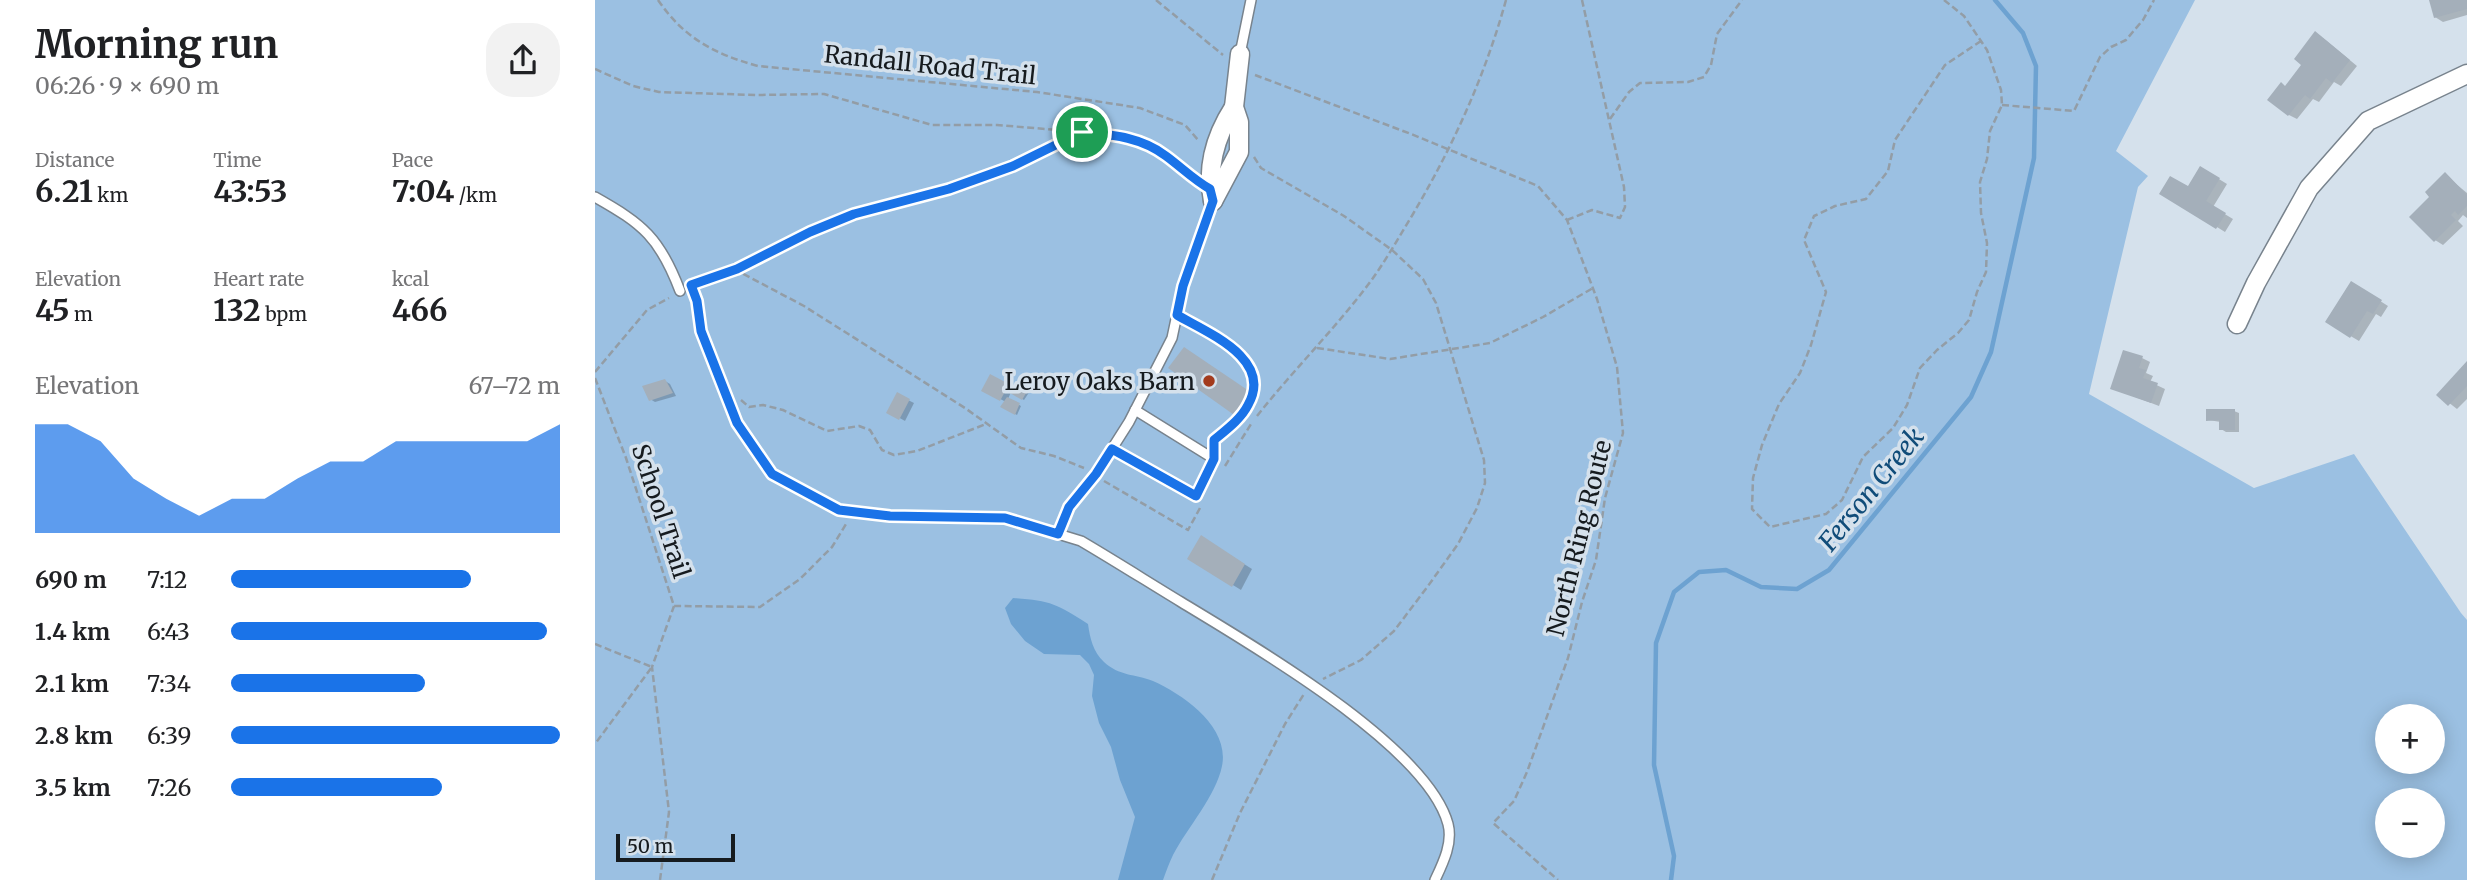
<!DOCTYPE html>
<html lang="en">
<head>
<meta charset="utf-8">
<style>
	body { margin:0; font-family:Merriweather,serif; background:#f2f2f2; color:#202124; height:100vh; display:flex; flex-direction:column; font-size:26px; white-space:nowrap }
	* { box-sizing:border-box; margin:0 }
	p { font-size:23px; color:#757577 }
	.icon { flex:none; width:38px; height:38px; fill:none; stroke:currentColor; stroke-width:2; stroke-linecap:round; stroke-linejoin:round }
	.map { position:relative; flex:1; overflow:hidden }
	.sheet { display:flex; flex-direction:column; background:#fff; width:595px }
	.sheet>* { flex:none }
	.controls { position:absolute; left:1780px; top:704px; display:grid; gap:14px }
	.controls a { display:grid; place-items:center; width:70px; height:70px; border-radius:50%; background:#fff; box-shadow:0 4px 18px #0003; font-size:35px }
	.scale { position:absolute; left:21px; bottom:18px; width:119px; box-sizing:border-box; padding-left:7px; border:4px solid #161b1f; border-top:0; font-size:19px; line-height:24px; white-space:nowrap; color:#161b1f; -webkit-text-stroke:5px #d5e1ec; paint-order:stroke }
	.pin { position:absolute; display:grid; place-items:center; width:60px; height:60px; color:#fff; margin:-30px; border:4px solid #fff; border-radius:50%; box-shadow:0 2px 7px #0007 }
	.round { display:grid; place-items:center; flex:none; width:74px; height:74px; border-radius:28px; background:#f2f2f2 }
	.overview { display:flex; align-items:center; justify-content:space-between; height:119px; padding:0 35px }
	h1 { font-size:38px; font-weight:700; line-height:52px }
	.metrics { display:grid; grid-template-columns:repeat(3,1fr); gap:10px; height:119px; padding:7px 35px }
	.metrics div { display:grid; align-content:center }
	.metrics b { font-size:30px; font-weight:700 }
	.metrics small { font-size:19px; font-weight:400 }
	.metrics p { font-size:19px }
	.chart { height:196px; padding:14px 35px }
	.chart p { display:flex; justify-content:space-between }
	.chart svg { width:100%; height:126px; margin-top:7px; fill:#1a73e8; opacity:.7 }
	ul { padding:0 35px; list-style:none; font-size:23px }
	li { display:grid; grid-template-columns:112px 84px 1fr; align-items:center; height:52px }
	li i { height:18px; border-radius:9px; background:#1a73e8 }
	main { display:flex; flex:1; min-height:0 }
	.map>svg:first-child { display:block }
</style>
</head>
<body>
<main>
<section class="sheet">
<div class="overview"><div><h1>Morning run</h1><p>06:26 · 9 × 690 m</p></div><a class="round"><svg class="icon" aria-label="share" viewBox="0 0 24 24"><path d="M12 15V3M7 8l5-5 5 5M5 13v7h14v-7"/></svg></a></div>
<div class="metrics">
<div><p>Distance</p><b>6.21<small> km</small></b></div>
<div><p>Time</p><b>43:53</b></div>
<div><p>Pace</p><b>7:04<small> /km</small></b></div>
</div>
<div class="metrics">
<div><p>Elevation</p><b>45<small> m</small></b></div>
<div><p>Heart rate</p><b>132<small> bpm</small></b></div>
<div><p>kcal</p><b>466</b></div>
</div>
<div class="chart"><p><span>Elevation</span>67–72 m</p>
<svg viewBox="0 0 160 44" preserveAspectRatio="none"><path d="M0 44V6L10 6L20 12L30 25L40 32L50 38L60 32L70 32L80 25L90 19L100 19L110 12L120 12L130 12L140 12L150 12L160 6V44z"/></svg>
</div>
<ul>
<li><b>690 m</b>7:12<i style="width:73%"></i></li>
<li><b>1.4 km</b>6:43<i style="width:96%"></i></li>
<li><b>2.1 km</b>7:34<i style="width:59%"></i></li>
<li><b>2.8 km</b>6:39<i style="width:100%"></i></li>
<li><b>3.5 km</b>7:26<i style="width:64%"></i></li>
</ul>
</section>
<div class="map">
<svg width="1872" height="880" viewBox="0 0 1872 880">
	<rect width="100%" height="100%" fill="#d5e1ec"/>
	<!-- green -->
	<path fill="#9bc0e2" fill-rule="evenodd" d="M0 0H1600L1521 151 1553 176 1543 187 1494 394 1659 488 1759 454 1866 613 1872 620V880H0ZM1792 716H1838V761H1792ZM1792 800H1838V845H1792Z"/>
	<!-- water -->
	<path fill="#6da2d1" d="M418 598C454 600 463 604 493 624 495 638 498 652 509 662 524 676 540 674 558 681 589 695 635 727 627 766 621 796 592 828 578 855 574 863 571 872 568 880H523L540 817 525 780 516 747 504 723 497 696 499 675 494 664 485 655 449 654 430 641 416 624 410 608Z"/>
	<!-- shadow -->
	<g fill="#0003">
		<path d="M1872 0V15L1848 22 1840 17Z"/>
		<path d="M1728 38 1762 66 1746 86 1739 82 1724 102 1718 99 1702 119 1694 115 1691 87Z"/>
		<path d="M1606 168 1632 184 1618 207 1638 219 1630 232 1567 193 1593 188Z"/>
		<path d="M1850 175 1872 193V218L1868 215 1863 221 1868 226 1848 245 1840 240 1837 197Z"/>
		<path d="M1757 283 1793 306 1786 317 1781 314 1764 341 1732 322Z"/>
		<path d="M597 354 663 399 651 420 643 416Z"/>
		<path d="M1547 358 1555 362 1551 373 1558 376 1555 382 1570 389 1564 406 1517 388Z"/>
		<path d="M1872 364V399L1862 409 1844 395Z"/>
		<path d="M396 376 419 389 423 383 435 391 429 400 416 392 413 399 426 406 422 415 408 407 411 402 388 390Z"/>
		<path d="M70 381 75 384 81 396 60 402 55 399Z"/>
		<path d="M303 395 319 403 310 421 294 412Z"/>
		<path d="M1639 411 1644 413V432H1631L1626 429V422L1613 420Z"/>
		<path d="M614 542 657 569 646 590 594 558Z"/>
	</g>
	<g fill="none" stroke-linecap="round" stroke-linejoin="round">
		<!-- stream -->
		<path stroke="#6da2d1" stroke-width="4.5" d="M1076 880 1079 856 1059 765 1061 643 1079 592 1104 572 1131 570 1166 587 1202 589 1234 570 1376 397 1396 352 1439 158 1441 66 1428 33 1400 0"/>
	</g>
	<!-- building -->
	<g fill="#a4afba">
		<path d="M1834 0H1872V9L1839 18Z"/>
		<path d="M1720 31 1755 60 1737 83 1731 78 1715 99 1710 95 1693 116 1672 100 1686 82 1690 86 1706 65 1699 59Z"/>
		<path d="M1605 166 1625 178 1611 201 1631 213 1621 229 1564 194 1575 176 1593 186Z"/>
		<path d="M1850 172 1872 195V206L1863 215 1860 211 1856 215 1861 220 1839 242 1814 217 1834 197 1830 192Z"/>
		<path d="M1756 281 1787 300 1778 314 1772 311 1755 338 1730 322Z"/>
		<path d="M589 347 657 393 642 417 573 368Z"/>
		<path d="M1528 350 1548 356 1544 368 1551 370 1548 378 1563 383 1556 403 1515 389Z"/>
		<path d="M1872 361V386L1853 406 1841 395Z"/>
		<path d="M395 374 414 384 405 401 386 391Z"/>
		<path d="M70 379 78 393 54 401 47 386Z"/>
		<path d="M422 381 434 388 427 400 415 393Z"/>
		<path d="M302 392 315 399 304 420 291 413Z"/>
		<path d="M412 397 425 403 420 415 405 407Z"/>
		<path d="M1611 409H1640V430H1624V420L1611 421Z"/>
		<path d="M606 535 650 564 637 587 592 559Z"/>
	</g>
	<g fill="none" stroke-linecap="round" stroke-linejoin="round">
		<defs>
			<g id="lane">
				<path d="M645 54 656 0"/>
				<path d="M0 197C48 224 65 238 85 291"/>
				<path d="M96 285 102 301 106 331 142 423 177 474 244 510 295 516 410 518 463 534 474 507 501 474 534 422 577 338 588 286 618 201"/>
				<path d="M582 315C613 333 679 359 653 405 646 419 631 430 619 440V459"/>
				<path d="M517 449 601 496 619 459 540 410"/>
				<path d="M463 534 486 541C520 561 553 582 586 602 655 644 832 746 853 824 858 843 848 863 840 880"/>
			</g>
			<g id="street">
				<path d="M618 201 644 152V122L639 107 645 54"/>
				<path d="M618 201C611 167 621 135 639 107"/>
				<path d="M1642 324 1661 283 1714 188 1773 121 1872 74"/>
			</g>
		</defs>
		<!-- lane casing -->
		<use href="#lane" stroke="#78838d" stroke-width="12"/>
		<!-- street casing -->
		<use href="#street" stroke="#78838d" stroke-width="21"/>
		<!-- path -->
		<g stroke="#939da6" stroke-width="2.5" stroke-dasharray="7 3.5" stroke-linecap="butt">
			<path d="M63 0C89 38 119 54 163 66L442 92 545 108 590 125 604 141"/>
			<path d="M561 0 628 55"/>
			<path d="M1349 0 1369 16 1392 50 1406 90 1407 105 1395 131 1392 159 1385 182 1386 213 1392 243 1391 272 1382 292 1374 320 1363 333 1342 350 1325 368 1312 405 1298 428 1268 457 1247 500 1231 514 1175 527 1157 509 1158 478 1167 445 1184 404 1205 373 1216 345 1231 292 1209 240 1219 216 1240 206 1271 199 1293 171 1300 140 1350 65 1386 41"/>
			<path d="M0 69 38 86 64 92 161 95 229 94 337 125H402L487 132"/>
			<path d="M660 75 816 134 943 186 972 220 1002 299 1022 367 1028 433 1010 498 1001 560 987 602 973 658 932 772 919 801 898 823 963 880"/>
			<path d="M1407 105 1479 111 1505 57 1516 47 1531 40 1548 20 1559 0"/>
			<path d="M1015 119 1034 92 1045 83 1093 82 1109 77 1116 65 1122 34 1147 0"/>
			<path d="M659 157 666 168 749 216 797 250 828 279 841 303 889 460 890 483 882 508 863 544 833 586 799 631 766 660 728 679"/>
			<path d="M972 220 997 210 1025 218 1030 207 1029 187 987 0"/>
			<path d="M139 269 209 306 370 408 426 448 459 456 489 468"/>
			<path d="M108 281 142 269 215 232 259 214 354 189 418 166 487 132 522 136 545 141 568 153 598 178"/>
			<path d="M722 348 795 359 895 343 948 317 998 288"/>
			<path d="M0 372 52 310 74 298"/>
			<path d="M0 378 31 458 79 606 165 607 205 579 237 547 251 524"/>
			<path d="M146 400 154 407 168 405 188 410 232 431 264 426 275 430 287 450 299 455 322 451 391 424"/>
			<path d="M662 416C696 373 735 334 769 290 788 266 802 240 818 214 858 146 890 76 911 0"/>
			<path d="M630 466 656 424"/>
			<path d="M509 481 593 530 605 508"/>
			<path d="M0 644 57 667 0 744"/>
			<path d="M65 880 74 812 57 667 79 606"/>
			<path d="M617 880 645 813 690 724 709 694"/>
		</g>
		<!-- lane -->
		<use href="#lane" stroke="#fff" stroke-width="9"/>
		<!-- street -->
		<use href="#street" stroke="#fff" stroke-width="18"/>
	</g>
	<g fill="none" stroke-linecap="round" stroke-linejoin="round">
		<defs>
			<path id="route" d="M487 132C518 135 546 137 571 156 586 167 599 180 615 189L618 201 588 286 582 315C613 333 679 359 653 405 646 419 631 430 619 440V459L601 496 517 449 501 474 474 507 463 534 410 518 295 516 244 510 177 474 142 423 106 331 102 301 96 285 142 269 215 232 259 214 354 189 418 166Z"/>
		</defs>
		<!-- route casing -->
		<use href="#route" stroke="#fff" stroke-width="14"/>
		<!-- route -->
		<use href="#route" stroke="#1a73e8" stroke-width="9"/>
	</g>
	<!-- markers -->
	<circle fill="#a33b1d" stroke="#d5e1ec" stroke-width="2.5" cx="614" cy="381" r="7"/>
	<g text-anchor="middle" dominant-baseline="central" stroke-width="7" stroke-linejoin="round" paint-order="stroke">
		<!-- street labels -->
		<g font-size="24" fill="#161b1f" stroke="#d5e1ec">
			<text transform="translate(335 65) rotate(6)">Randall Road Trail</text>
			<text transform="translate(66 511) rotate(72)">School Trail</text>
			<text transform="translate(984 538) rotate(-76)">North Ring Route</text>
		</g>
		<!-- poi labels -->
		<g font-size="24" fill="#161b1f" stroke="#d5e1ec" text-anchor="end">
			<text x="600" y="381">Leroy Oaks Barn</text>
		</g>
		<!-- water labels -->
		<g font-size="26" font-style="italic" fill="#104c79" stroke="#d5e1ec">
			<text transform="translate(1276 489) rotate(-51)">Ferson Creek</text>
		</g>
	</g>
</svg>
<div class="controls">
<a>+</a>
<a>−</a>
</div>
<div class="scale">50 m</div>
<div class="pin" style="left:487px;top:132px;background:#1e9e55"><svg class="icon" aria-label="arrive" viewBox="0 0 24 24"><path d="M6 21V4h12l-3 4 3 4H6"/></svg></div>
</div>
</main>
</body>
</html>
